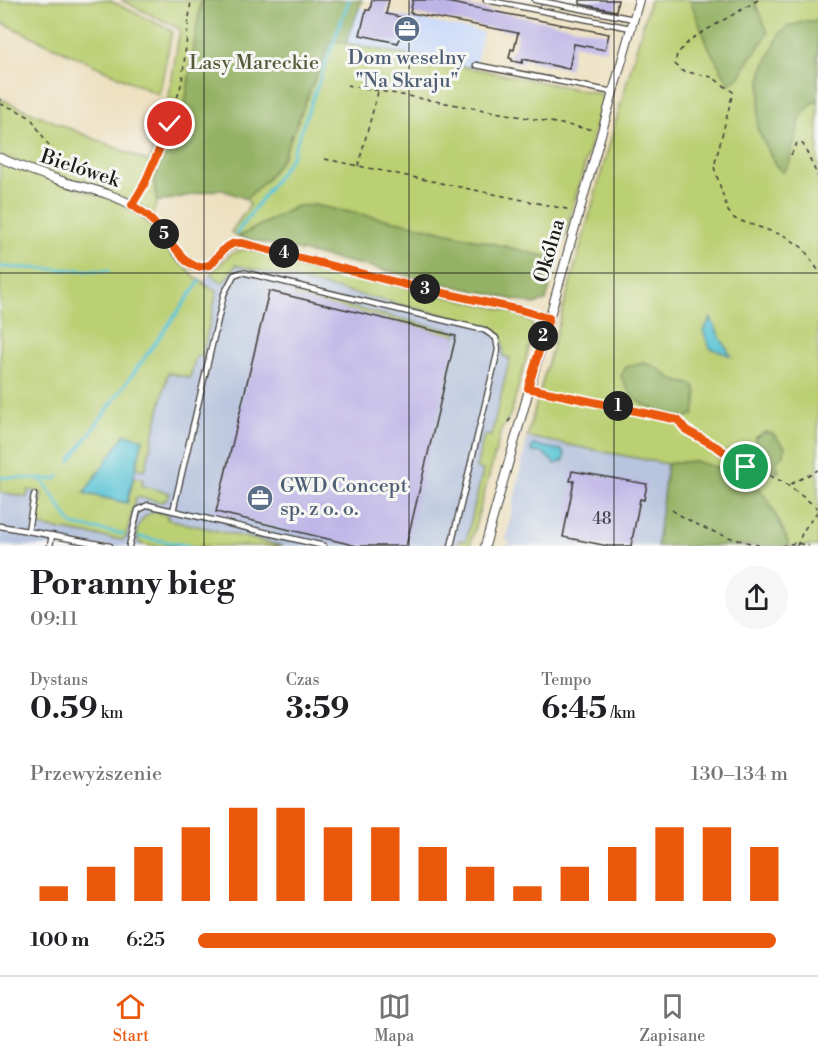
<!DOCTYPE html>
<html lang="pl">
<head>
<meta charset="utf-8">
<style>
	body { margin:0; font-family:"Libre Bodoni",serif; background:#f6f6f6; color:#202124; height:100vh; display:flex; flex-direction:column; font-size:22px; white-space:nowrap }
	* { box-sizing:border-box; margin:0 }
	p { font-size:20px; color:#757577 }
	.icon { flex:none; width:33px; height:33px; fill:none; stroke:currentColor; stroke-width:2; stroke-linecap:round; stroke-linejoin:round }
	.map { position:relative; height:546px; overflow:hidden }
	.panel { display:flex; flex-direction:column; background:#fff; flex:1 }
	.panel>* { flex:none }
	.pin { position:absolute; display:grid; place-items:center; width:51px; height:51px; color:#fff; margin:-26px; border:3px solid #fff; border-radius:50%; box-shadow:0 2px 6px #0007 }
	.km { position:absolute; width:30px; height:30px; margin:-15px; border-radius:50%; background:#222; color:#fff; font-size:16px; line-height:30px; text-align:center }
	.round { display:grid; place-items:center; flex:none; width:63px; height:63px; border-radius:32px; background:#f6f6f6 }
	.headline { display:flex; align-items:center; justify-content:space-between; height:102px; padding:0 30px }
	h1 { font-size:33px; font-weight:700; line-height:45px }
	.figures { display:grid; grid-template-columns:repeat(3,1fr); gap:9px; height:102px; padding:6px 30px }
	.figures div { display:grid; align-content:center }
	.figures b { font-size:30px; font-weight:700 }
	.figures small { font-size:16px; font-weight:400 }
	.figures p { font-size:16px }
	.chart { height:168px; padding:12px 30px }
	.chart p { display:flex; justify-content:space-between }
	.chart svg { width:100%; height:108px; margin-top:6px; stroke:#ea580c; stroke-width:6 }
	ul { padding:0 30px; list-style:none; font-size:20px }
	li { display:grid; grid-template-columns:96px 72px 1fr; align-items:center; height:45px }
	li i { height:15px; border-radius:8px; background:#ea580c }
	.menu { display:flex; justify-content:space-around; align-items:center; height:84px; border-top:2px solid #e0e0e0; background:#fff; font-size:16px; color:#757577 }
	.menu a { display:grid; justify-items:center; gap:3px }
	.menu .selected { color:#ea580c }
	.map>svg:first-child { display:block }
</style>
</head>
<body>
<div class="map">
<svg width="818" height="546" viewBox="0 0 818 546">
	<rect width="100%" height="100%" fill="#f6f6f2"/>
	<filter id="ink" filterUnits="userSpaceOnUse"><feTurbulence type="fractalNoise" baseFrequency=".0167" numOctaves="2"/><feDisplacementMap in="SourceGraphic" scale="12" xChannelSelector="R" yChannelSelector="G"/><feConvolveMatrix kernelMatrix="1 2 1 2 8 2 1 2 1" color-interpolation-filters="sRGB"/></filter>
	<filter id="wash" filterUnits="userSpaceOnUse"><feTurbulence type="fractalNoise" baseFrequency=".008" numOctaves="4" result="noise"/><feDisplacementMap in="SourceGraphic" scale="24" xChannelSelector="R" yChannelSelector="G"/><feGaussianBlur stdDeviation="1.35" result="paint"/><feColorMatrix in="noise" values="0 0 0 0 0 0 0 0 0 0 0 0 0 0 0 0 0 1.4 0 .05"/><feComposite in="paint" operator="in"/></filter>
	<g filter="url(#wash)">
		<rect width="100%" height="100%" fill="#ede0bf"/>
		<!-- built -->
		<path fill="#ccdbf9" d="M360 8 483 32 475 68 346 43Z"/>
		<!-- industrial -->
		<g fill="#b8c5de">
			<path d="M226 258 529 321 465 546H0V482L134 380 210 274Z"/>
			<path d="M527 437 667 464 657 546H506L512 542 506 540Z"/>
		</g>
		<!-- green -->
		<g fill="#bbcf73" stroke="#6c7648" stroke-width="1.5">
			<path d="M0 0H109L172 31 159 95 0 22Z"/>
			<path d="M121 0H201L184 111 160 163 154 183 157 202 152 216 144 208 131 201 0 155V99L149 162 166 114 180 29Z"/>
			<path d="M650 0H818V546H789L784 532 758 486 694 461 667 464 527 437Z"/>
			<path d="M331 40 601 94 603 100 558 259 314 205 297 206 238 237 231 232 250 205 246 199 267 179 283 157Z"/>
			<path d="M0 161 121 203 146 220 180 262 197 279 204 282 203 284 217 291 202 357 196 356 190 378 168 373 145 470 136 468 143 439 84 493 127 503 134 477 143 479 142 486 170 493 166 500 162 502 136 497 126 537 122 540 38 526 36 523 42 493 28 490 27 497 0 492Z"/>
			<path d="M246 249 517 313 531 322 534 330 511 413 501 431 470 546H457L459 540 466 541 483 470 476 468 484 435 491 436 510 358 503 356C505 342 501 333 489 326L236 265 223 283 210 274 232 253Z"/>
			<path d="M295 294 457 332 456 336 295 298Z"/>
			<path d="M156 512 168 515 167 519 283 546H150L140 544C132 531 142 513 156 512Z"/>
		</g>
		<!-- forest -->
		<g fill="#94b265" stroke="#586740" stroke-width="1.5">
			<path d="M201 0H362L346 43 331 40 283 157 267 179 246 199 220 189 157 202 154 183 160 163 184 111Z"/>
			<path d="M690 0H754L768 33 746 65 741 75 729 84 709 48Z"/>
			<path d="M806 21H818V103L815 100 801 116 789 164 783 173 776 166 757 128 762 72 780 33 787 27Z"/>
			<path d="M314 205 415 225 558 259 546 301 534 304 238 237 297 206Z"/>
			<path d="M643 363C662 367 661 372 676 381 683 384 694 381 696 390 698 397 695 407 694 414L686 418C656 409 633 409 621 376L626 367Z"/>
			<path d="M765 432 773 434 785 447 784 455 778 459 777 464 779 471 777 473 774 472 755 449V438Z"/>
			<path d="M694 461C715 467 737 472 755 484 765 491 786 534 789 546H657L667 464Z"/>
		</g>
		<!-- water -->
		<g fill="#5bc4d6" stroke="#3c7079" stroke-width="1.5">
			<path d="M711 318 719 335 731 356 710 348 703 331Z"/>
			<path d="M125 434 143 439 127 503 84 493Z"/>
			<path d="M533 445 561 450 565 454 564 460 561 462 555 464 543 453 532 452 531 448Z"/>
		</g>
		<g fill="none" stroke-linecap="round" stroke-linejoin="round">
			<!-- stream -->
			<g stroke="#5bc4d6" stroke-width="3">
				<path d="M236 234 291 158 349 0"/>
				<path d="M0 267 109 271"/>
				<path d="M70 461 200 281"/>
				<path d="M0 477 42 479 72 525 123 534"/>
				<path d="M42 479H55L59 476"/>
				<path d="M140 537 190 546"/>
			</g>
		</g>
		<g id="blocks">
			<!-- building -->
			<g fill="#bdb4e6">
				<path d="M372 0H389L386 14 415 20 412 32H408L406 38 400 36 398 43 360 35 366 10H370Z"/>
				<path d="M413 0H436L609 34 605 50 574 44 569 69 523 59 522 63 512 61V59L509 58 511 49 514 50 518 33 410 13Z"/>
				<path d="M580 0H618L616 11 580 4Z"/>
				<path d="M269 291 456 336 406 546H357L216 512Z"/>
				<path d="M572 471 647 484 644 500 640 499 631 546H608L563 537 574 481H570Z"/>
			</g>
		</g>
	</g>
	<g filter="url(#ink)">
		<use href="#blocks" fill-opacity="0" stroke="#3b3934" stroke-width="1.5"/>
		<g fill="none" stroke-linecap="round" stroke-linejoin="round">
			<defs>
				<g id="lane">
					<path d="M486 0 631 28"/>
					<path d="M535 0 634 19"/>
					<path d="M476 65 613 92"/>
					<path d="M173 511 224 294 234 275 242 272 484 330 496 338 498 350 451 546"/>
					<path d="M0 526 110 546"/>
					<path d="M28 531 34 495"/>
					<path d="M50 546 52 535"/>
					<path d="M129 546 138 510 148 505 324 546"/>
				</g>
				<g id="street">
					<path d="M0 158C21 167 43 175 65 182 90 189 116 194 138 209 158 221 176 261 196 267 217 272 219 243 242 243L407 285 521 310 549 318"/>
					<path d="M485 546 639 0"/>
				</g>
			</defs>
			<!-- lane casing -->
			<use href="#lane" stroke="#3b3934" stroke-width="7"/>
			<!-- street casing -->
			<use href="#street" stroke="#3b3934" stroke-width="10"/>
			<!-- path -->
			<g stroke="#3b3934" stroke-width="1.5" stroke-dasharray="4.5 4.5" stroke-linecap="butt">
				<path d="M758 0 691 39 677 54 675 64 682 71 712 77 733 92 714 167 728 211 735 219 785 236 803 248 818 270"/>
				<path d="M347 85 594 130"/>
				<path d="M0 101 1 99"/>
				<path d="M0 104 15 109 31 118 66 172"/>
				<path d="M791 155 797 143 803 144 818 177"/>
				<path d="M325 159 571 210"/>
				<path d="M358 166 378 92"/>
				<path d="M137 197 169 124 182 82 191 0"/>
				<path d="M538 390 678 420 686 430 694 435 717 447 746 467 762 472 783 482 818 508"/>
				<path d="M508 422 512 417"/>
				<path d="M791 484 818 470"/>
				<path d="M672 510C702 530 728 538 762 546"/>
				<path d="M781 546 797 543 809 546"/>
				<path d="M797 546 803 531 818 511"/>
			</g>
			<!-- lane -->
			<use href="#lane" stroke="#fff" stroke-width="4.5"/>
			<!-- street -->
			<use href="#street" stroke="#fff" stroke-width="8"/>
		</g>
	</g>
	<g fill="none" stroke-linecap="round" stroke-linejoin="round" filter="url(#ink)">
		<defs>
			<path id="route" d="M170 124 144 185 132 205 148 216 186 261 197 267 210 265 225 248 234 243H242L407 285 521 310 549 318 528 388 678 420 686 430 717 447 746 467"/>
		</defs>
		<!-- route casing -->
		<use href="#route" stroke="#fff" stroke-width="12"/>
		<!-- route -->
		<use href="#route" stroke="#ea580c" stroke-width="8"/>
	</g>
	<!-- grid -->
	<path fill="none" stroke="#1c1c1c" stroke-width="1.5" stroke-opacity="0.55" d="M204 0V546M409 0V546M614 0V546M0 273H818"/>
	<!-- icons -->
	<defs>
		<symbol id="office-disc" viewBox="-11 -11 22 22"><circle r="9.5" fill="#5c6f8a" stroke="#f6f6f2"/><path d="M-6-3h4V-5.5h4V-3h4V5H-6ZM-1-4.5V-3h2v-1.5ZM-6 0V1H6V0Z" fill="#fff"/></symbol>
	</defs>
	<g fill-rule="evenodd">
		<use href="#office-disc" x="392" y="14" width="30" height="30"/>
		<use href="#office-disc" x="245" y="483" width="30" height="30"/>
	</g>
	<g text-anchor="middle" dominant-baseline="central" stroke-width="6" stroke-linejoin="round" paint-order="stroke">
		<!-- number labels -->
		<g font-size="16" fill="#44424e">
			<text x="602" y="519">48</text>
		</g>
		<!-- service labels -->
		<g font-size="20" fill="#4e5e75" stroke="#f6f6f2">
			<text x="407" y="58">Dom weselny<tspan x="407" dy="23">"Na Skraju"</tspan></text>
			<text x="280" y="486" text-anchor="start">GWD Concept<tspan x="280" dy="23">sp. z o. o.</tspan></text>
		</g>
		<!-- park labels -->
		<g font-size="20" fill="#545b3a" stroke="#f6f6f2">
			<text x="254" y="63">Lasy Mareckie</text>
		</g>
		<!-- street labels -->
		<g font-size="20" fill="#1c1c1c" stroke="#f6f6f2">
			<text transform="translate(80 169) rotate(18)">Bielówek</text>
			<text transform="translate(550 251) rotate(-74)">Okólna</text>
		</g>
	</g>
</svg>
<div class="pin" style="left:746px;top:467px;background:#1e9e55"><svg class="icon" aria-label="arrive" viewBox="0 0 24 24"><path d="M6 21V4h12l-3 4 3 4H6"/></svg></div>
<div class="pin" style="left:170px;top:124px;background:#d93025"><svg class="icon" aria-label="check" viewBox="0 0 24 24"><path d="M5 12l5 5 9-10"/></svg></div>
<b class="km" style="left:618px;top:406px">1</b>
<b class="km" style="left:543px;top:336px">2</b>
<b class="km" style="left:425px;top:289px">3</b>
<b class="km" style="left:284px;top:253px">4</b>
<b class="km" style="left:164px;top:234px">5</b>
</div>
<section class="panel">
<div class="headline"><div><h1>Poranny bieg</h1><p>09:11</p></div><a class="round"><svg class="icon" aria-label="share" viewBox="0 0 24 24"><path d="M12 15V3M7 8l5-5 5 5M5 13v7h14v-7"/></svg></a></div>
<div class="figures">
<div><p>Dystans</p><b>0.59<small> km</small></b></div>
<div><p>Czas</p><b>3:59</b></div>
<div><p>Tempo</p><b>6:45<small> /km</small></b></div>
</div>
<div class="chart"><p><span>Przewyższenie</span>130–134 m</p>
<svg viewBox="0 0 160 44" preserveAspectRatio="none"><path d="M5 44V38M15 44V30M25 44V22M35 44V14M45 44V6M55 44V6M65 44V14M75 44V14M85 44V22M95 44V30M105 44V38M115 44V30M125 44V22M135 44V14M145 44V14M155 44V22"/></svg>
</div>
<ul>
<li><b>100 m</b>6:25<i style="width:98%"></i></li>
</ul>
</section>
<nav class="menu">
<a class="selected"><svg class="icon" aria-label="home" viewBox="0 0 24 24"><path d="M3 11l9-7 9 7M6 9v11h12V9"/></svg>Start</a>
<a><svg class="icon" aria-label="map" viewBox="0 0 24 24"><path d="M3 6l6-2 6 2 6-2v14l-6 2-6-2-6 2zM9 4v14M15 6v14"/></svg>Mapa</a>
<a><svg class="icon" aria-label="saved" viewBox="0 0 24 24"><path d="M7 4h10v16l-5-4-5 4z"/></svg>Zapisane</a>
</nav>
</body>
</html>
